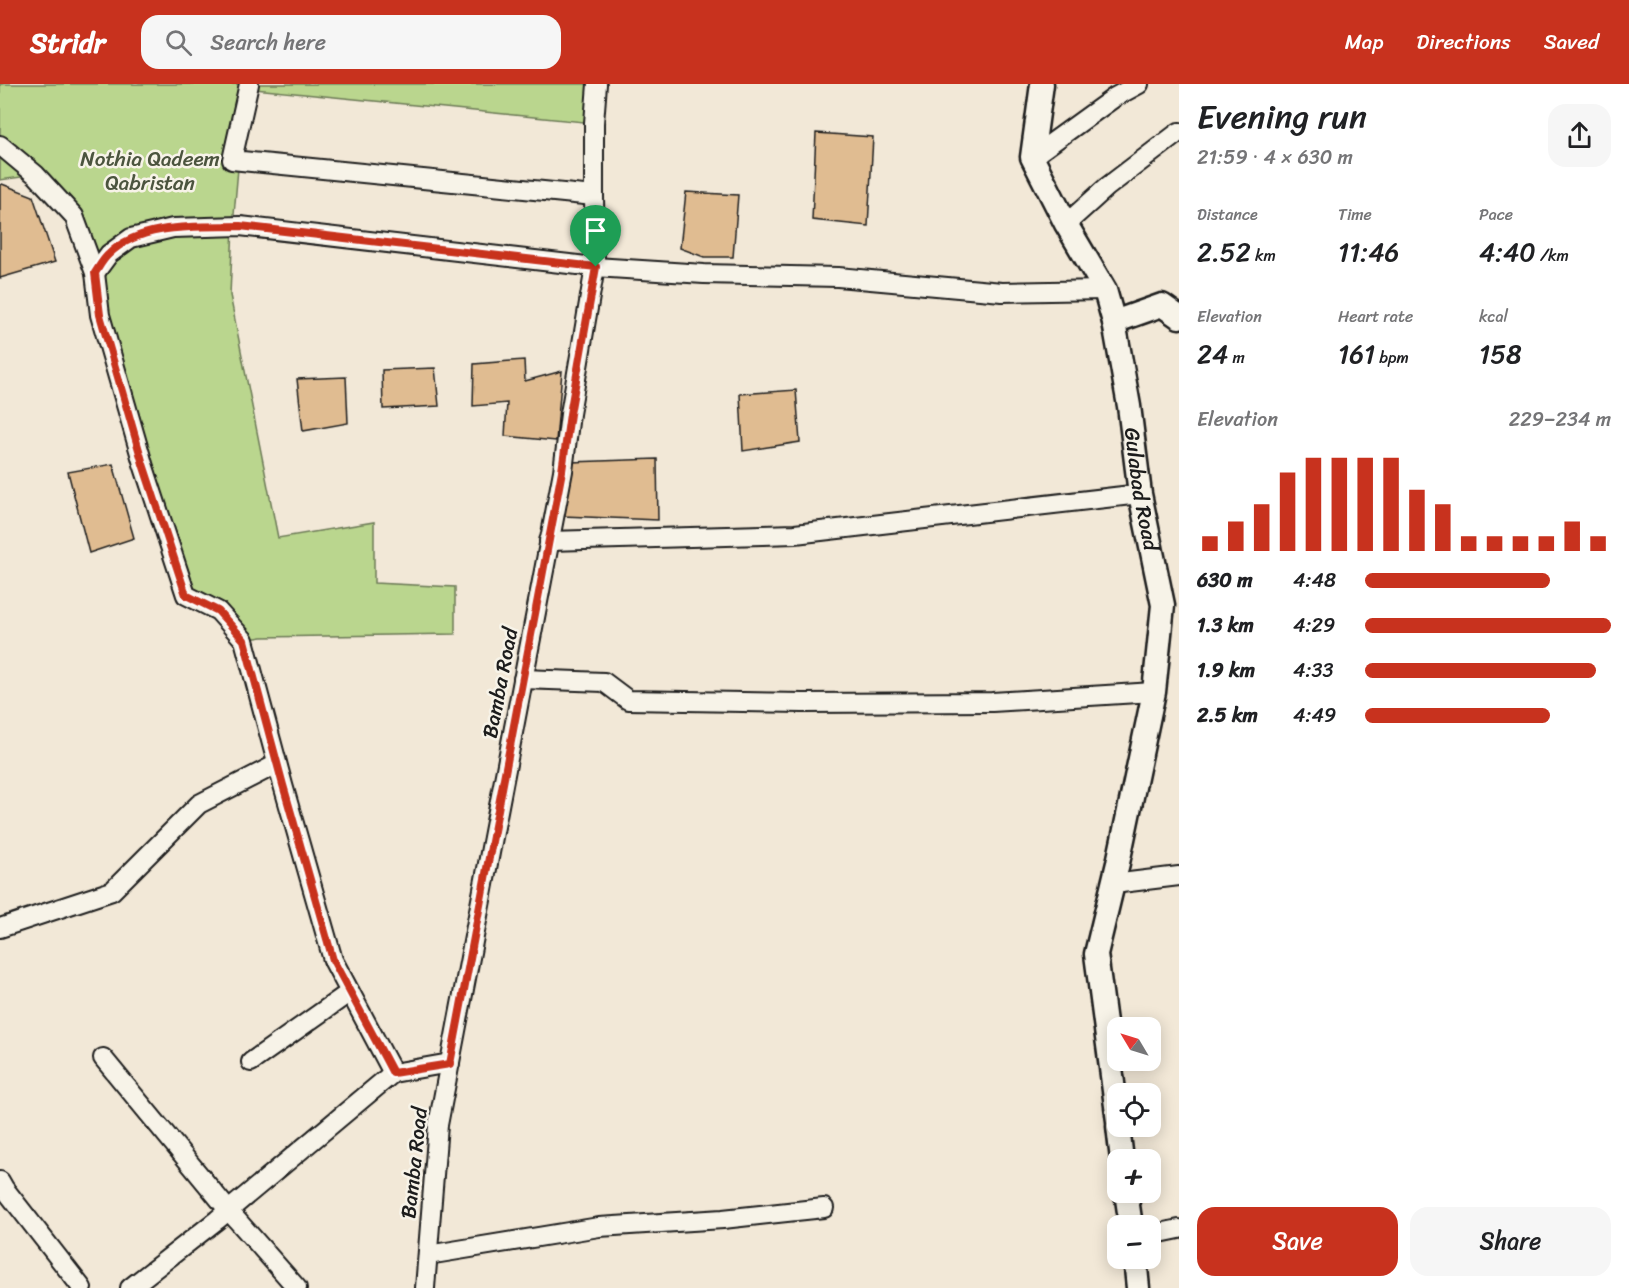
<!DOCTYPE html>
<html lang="en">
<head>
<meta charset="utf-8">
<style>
	body { margin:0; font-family:Sriracha,sans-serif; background:#f6f6f6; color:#202124; height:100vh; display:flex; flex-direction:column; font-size:22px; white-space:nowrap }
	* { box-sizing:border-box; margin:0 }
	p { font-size:20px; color:#757577 }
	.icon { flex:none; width:33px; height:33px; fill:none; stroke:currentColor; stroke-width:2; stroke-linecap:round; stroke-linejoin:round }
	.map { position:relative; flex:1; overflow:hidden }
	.drawer { display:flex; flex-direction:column; background:#fff; width:450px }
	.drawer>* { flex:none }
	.needle { width:39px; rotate:308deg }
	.fabs { position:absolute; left:1107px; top:933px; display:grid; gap:12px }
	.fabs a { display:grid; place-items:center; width:54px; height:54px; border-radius:12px; background:#fff; box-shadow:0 3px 15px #0003; font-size:30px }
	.pin { position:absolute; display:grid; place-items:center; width:51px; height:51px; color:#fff; margin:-62px -26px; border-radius:50% 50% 50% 0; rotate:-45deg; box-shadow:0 0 6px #0007 }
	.pin .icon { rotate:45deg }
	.round { display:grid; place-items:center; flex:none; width:63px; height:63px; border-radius:18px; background:#f6f6f6 }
	.headline { display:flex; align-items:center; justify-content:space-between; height:102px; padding:0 18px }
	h1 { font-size:33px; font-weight:600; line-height:45px }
	.figures { display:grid; grid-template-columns:repeat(3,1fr); gap:9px; height:102px; padding:6px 18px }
	.figures div { display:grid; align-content:center }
	.figures b { font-size:26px; font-weight:600 }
	.figures small { font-size:16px; font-weight:400 }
	.figures p { font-size:16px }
	.chart { height:168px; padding:12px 18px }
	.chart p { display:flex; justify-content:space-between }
	.chart svg { width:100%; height:108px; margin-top:6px; stroke:#c8321e; stroke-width:6 }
	.primary-button { display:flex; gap:12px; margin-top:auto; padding:12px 18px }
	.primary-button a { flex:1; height:69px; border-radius:18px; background:#c8321e; color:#fff; font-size:24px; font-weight:600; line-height:69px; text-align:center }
	.primary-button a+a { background:#f6f6f6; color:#202124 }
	ul { padding:0 18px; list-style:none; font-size:20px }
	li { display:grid; grid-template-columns:96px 72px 1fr; align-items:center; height:45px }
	li i { height:15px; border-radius:8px; background:#c8321e }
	header { display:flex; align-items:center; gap:36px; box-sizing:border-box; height:84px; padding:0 30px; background:#c8321e; color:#fff }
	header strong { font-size:28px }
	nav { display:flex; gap:33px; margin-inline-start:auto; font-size:21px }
	.search { width:420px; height:54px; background:#f6f6f6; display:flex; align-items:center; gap:15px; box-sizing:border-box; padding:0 21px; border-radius:18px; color:#757577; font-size:22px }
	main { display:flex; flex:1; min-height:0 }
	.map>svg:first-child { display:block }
</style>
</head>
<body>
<header>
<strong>Stridr</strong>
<div class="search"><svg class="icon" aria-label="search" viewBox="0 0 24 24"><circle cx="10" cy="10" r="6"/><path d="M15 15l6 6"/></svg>Search here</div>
<nav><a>Map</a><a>Directions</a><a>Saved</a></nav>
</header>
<main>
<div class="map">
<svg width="1179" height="1204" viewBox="0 0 1179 1204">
	<rect width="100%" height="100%" fill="#f2e8d7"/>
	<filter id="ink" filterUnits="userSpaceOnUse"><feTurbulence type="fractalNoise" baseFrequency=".0167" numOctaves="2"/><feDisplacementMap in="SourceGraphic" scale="12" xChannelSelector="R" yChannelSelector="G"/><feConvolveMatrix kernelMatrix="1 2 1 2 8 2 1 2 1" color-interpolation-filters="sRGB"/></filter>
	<g filter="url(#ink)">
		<!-- green -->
		<path fill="#bad68e" stroke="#6b7955" stroke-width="1.5" d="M0 0H597L594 39 245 4 233 142 230 211 278 454 374 438V499L455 503V550L262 553 244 556 186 511 74 132 36 91 0 96Z"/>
		<!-- building -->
		<g fill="#e0bc91" stroke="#1c1c1c" stroke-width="1.5">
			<path d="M816 49 873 53 868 142 812 136Z"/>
			<path d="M2 100 33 112 55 178 0 194V101Z"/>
			<path d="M686 108 738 111 733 173H704L680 164Z"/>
			<path d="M524 276 525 297 562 287 556 357 505 352 507 319 473 322 474 280Z"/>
			<path d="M435 284 439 322 383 325 382 286Z"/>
			<path d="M346 293 348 339 303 347 297 295Z"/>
			<path d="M796 306 800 358 743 367 740 310Z"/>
			<path d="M657 375 658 436 563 432 571 378Z"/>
			<path d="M113 380 134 454 89 469 68 388Z"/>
		</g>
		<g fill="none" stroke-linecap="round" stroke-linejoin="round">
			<defs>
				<g id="minor">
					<path d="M249 0 232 76 594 112"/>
					<path d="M0 61 36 91 74 132 95 189 100 231 143 380 186 511 218 527 244 556 283 701 333 876 393 989"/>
					<path d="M1032 73 1115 13 1139 0"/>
					<path d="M1066 140 1107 103 1179 48"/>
					<path d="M95 189 109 170 131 154 173 144 240 142 595 183 704 190 838 193 1002 208 1105 206"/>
					<path d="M549 457 795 450 1140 410"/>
					<path d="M523 595 604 598 628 616 803 619 992 618 1154 608"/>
					<path d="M1113 800 1179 792"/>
					<path d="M0 844 112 807 199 720 277 680"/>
					<path d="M103 974 229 1127 297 1204"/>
					<path d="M251 978 350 908"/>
					<path d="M0 1097 4 1104 82 1204"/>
					<path d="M1150 1151 1179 1145"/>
					<path d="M428 1171 599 1143 723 1135 824 1124"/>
					<path d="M130 1204 217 1136 393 989 450 979"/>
					<path d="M425 1204 438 1041 563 387 570 330 595 183 594 112V39L597 0"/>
				</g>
				<g id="tertiary">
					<path id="s1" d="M1042 0 1032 73 1066 140 1105 206 1114 238 1129 322 1140 410 1163 521 1154 608 1118 779 1096 870 1118 1037"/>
					<path d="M1114 238 1162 221 1179 233"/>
					<path d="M1118 1042 1122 1076"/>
					<path d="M1126 1108 1131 1142"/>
					<path d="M1135 1174 1138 1204"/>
				</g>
			</defs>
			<!-- minor casing -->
			<use href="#minor" stroke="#1c1c1c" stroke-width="22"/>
			<!-- tertiary casing -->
			<use href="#tertiary" stroke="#1c1c1c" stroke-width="27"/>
			<!-- minor -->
			<use href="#minor" stroke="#f7f3e8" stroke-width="18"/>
			<!-- tertiary -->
			<use href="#tertiary" stroke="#f7f3e8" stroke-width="22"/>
		</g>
	</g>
	<g fill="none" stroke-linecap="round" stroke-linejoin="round" filter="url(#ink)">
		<defs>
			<path id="route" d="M240 142 596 183 570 330 562 387 450 980 393 989 333 876 283 701 244 556 218 527 186 511 143 380 100 231 95 189C99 183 103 175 109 170 141 138 199 143 240 142Z"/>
		</defs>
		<!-- route casing -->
		<use href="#route" stroke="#fff" stroke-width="12"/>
		<!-- route -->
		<use href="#route" stroke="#c8321e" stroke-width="8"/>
	</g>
	<g text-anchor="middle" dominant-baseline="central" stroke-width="5" stroke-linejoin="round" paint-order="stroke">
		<!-- park labels -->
		<g font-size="21" fill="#4b543e" stroke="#f7f3e8">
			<text x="150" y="75">Nothia Qadeem<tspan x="150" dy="24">Qabristan</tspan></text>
		</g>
		<!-- street labels -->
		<g font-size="21" fill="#1c1c1c" stroke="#f7f3e8">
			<text stroke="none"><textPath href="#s1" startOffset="428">Gulabad Road</textPath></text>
			<text transform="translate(500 599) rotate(-79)">Bamba Road</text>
			<text transform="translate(414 1079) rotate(-84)">Bamba Road</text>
		</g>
	</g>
</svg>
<div class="fabs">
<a><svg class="needle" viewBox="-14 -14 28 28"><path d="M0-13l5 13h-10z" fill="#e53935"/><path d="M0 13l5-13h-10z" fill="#757577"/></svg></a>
<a><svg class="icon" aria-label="locate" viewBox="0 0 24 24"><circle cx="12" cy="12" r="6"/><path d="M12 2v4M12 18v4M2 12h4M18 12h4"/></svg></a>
<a>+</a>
<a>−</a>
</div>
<div class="pin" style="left:596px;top:183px;background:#1e9e55"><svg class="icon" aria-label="arrive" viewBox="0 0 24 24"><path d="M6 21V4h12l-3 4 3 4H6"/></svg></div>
</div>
<section class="drawer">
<div class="headline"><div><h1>Evening run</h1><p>21:59 · 4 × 630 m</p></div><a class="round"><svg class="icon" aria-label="share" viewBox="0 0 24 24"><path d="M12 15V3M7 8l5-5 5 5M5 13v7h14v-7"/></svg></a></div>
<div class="figures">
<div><p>Distance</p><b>2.52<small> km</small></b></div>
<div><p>Time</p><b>11:46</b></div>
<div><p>Pace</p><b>4:40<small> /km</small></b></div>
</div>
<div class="figures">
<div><p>Elevation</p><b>24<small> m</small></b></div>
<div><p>Heart rate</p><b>161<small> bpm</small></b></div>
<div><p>kcal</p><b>158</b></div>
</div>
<div class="chart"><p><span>Elevation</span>229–234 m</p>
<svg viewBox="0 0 160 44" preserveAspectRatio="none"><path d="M5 44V38M15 44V32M25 44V25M35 44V12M45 44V6M55 44V6M65 44V6M75 44V6M85 44V19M95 44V25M105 44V38M115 44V38M125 44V38M135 44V38M145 44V32M155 44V38"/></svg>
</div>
<ul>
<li><b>630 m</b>4:48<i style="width:75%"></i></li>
<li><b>1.3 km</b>4:29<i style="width:100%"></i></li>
<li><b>1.9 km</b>4:33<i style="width:94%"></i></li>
<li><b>2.5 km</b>4:49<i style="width:75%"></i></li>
</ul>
<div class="primary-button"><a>Save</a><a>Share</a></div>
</section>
</main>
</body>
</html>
